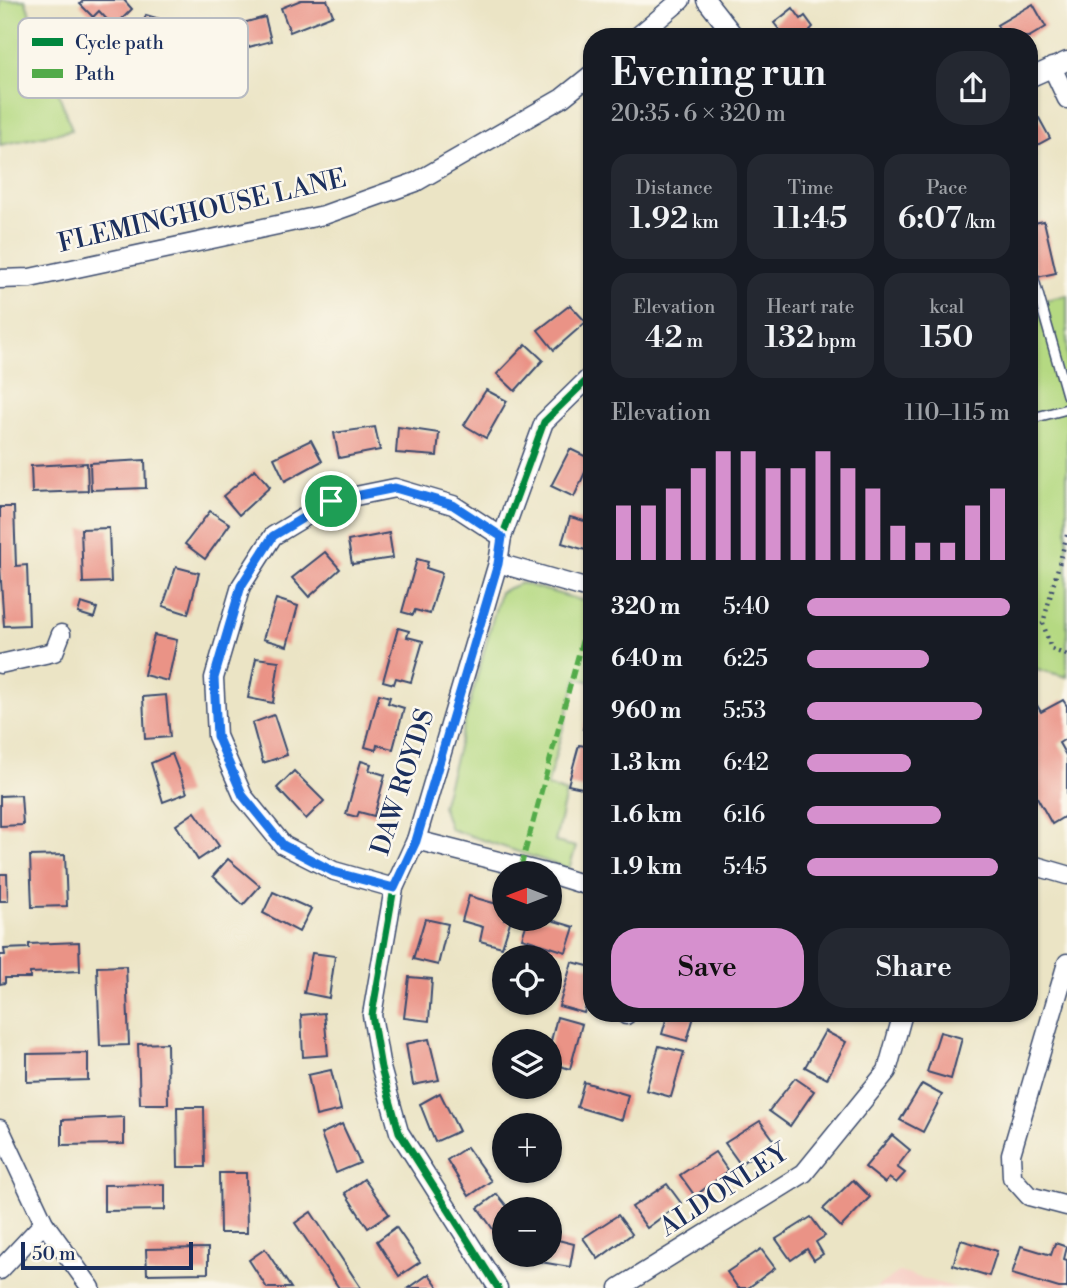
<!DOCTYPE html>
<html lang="en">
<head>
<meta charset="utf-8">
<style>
	body { margin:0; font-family:"Libre Bodoni",serif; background:#242831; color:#f1f3f6; height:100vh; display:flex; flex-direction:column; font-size:26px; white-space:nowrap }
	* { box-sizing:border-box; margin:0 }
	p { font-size:23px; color:#9ea1a6 }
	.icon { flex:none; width:38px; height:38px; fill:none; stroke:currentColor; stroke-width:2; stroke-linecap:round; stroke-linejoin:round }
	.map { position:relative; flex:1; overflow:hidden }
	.panel { position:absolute; left:583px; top:28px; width:455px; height:994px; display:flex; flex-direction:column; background:#171b24; border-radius:28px; box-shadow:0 2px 5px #0004 }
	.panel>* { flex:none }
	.needle { width:46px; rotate:270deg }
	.fabs { position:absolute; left:492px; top:861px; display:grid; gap:14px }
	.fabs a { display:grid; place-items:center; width:70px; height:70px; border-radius:50%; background:#171b24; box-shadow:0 2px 5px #0004; font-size:35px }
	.scale { position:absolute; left:21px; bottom:18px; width:172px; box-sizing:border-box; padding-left:7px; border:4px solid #1b2f5e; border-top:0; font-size:19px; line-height:24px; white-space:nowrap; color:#1b2f5e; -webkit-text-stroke:5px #fbf7ec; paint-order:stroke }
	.pin { position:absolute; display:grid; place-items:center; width:60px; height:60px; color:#fff; margin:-30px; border:4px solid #fff; border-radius:50%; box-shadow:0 2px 7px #0007 }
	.round { display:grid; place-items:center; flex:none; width:74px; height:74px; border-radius:28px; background:#242831 }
	.headline { display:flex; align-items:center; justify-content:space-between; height:119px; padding:0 28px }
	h1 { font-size:38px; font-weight:600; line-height:52px }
	.figures { display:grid; grid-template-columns:repeat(3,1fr); gap:10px; height:119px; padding:7px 28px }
	.figures div { display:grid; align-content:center; border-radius:18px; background:#242831; text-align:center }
	.figures b { font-size:30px; font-weight:600 }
	.figures small { font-size:19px; font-weight:400 }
	.figures p { font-size:19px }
	.chart { height:196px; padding:14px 28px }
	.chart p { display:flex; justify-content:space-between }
	.chart svg { width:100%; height:126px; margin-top:7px; stroke:#d690ce; stroke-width:6 }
	.primary-button { display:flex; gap:14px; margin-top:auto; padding:14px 28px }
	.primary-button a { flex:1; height:80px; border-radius:28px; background:#d690ce; color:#111; font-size:28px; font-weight:600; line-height:80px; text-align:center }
	.primary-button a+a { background:#242831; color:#f1f3f6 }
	ul { padding:0 28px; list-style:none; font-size:23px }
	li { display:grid; grid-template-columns:112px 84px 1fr; align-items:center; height:52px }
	li i { height:18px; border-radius:9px; background:#d690ce }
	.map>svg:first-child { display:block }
</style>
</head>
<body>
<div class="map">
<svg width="1067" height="1288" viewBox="0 0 1067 1288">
	<rect width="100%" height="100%" fill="#fbf7ec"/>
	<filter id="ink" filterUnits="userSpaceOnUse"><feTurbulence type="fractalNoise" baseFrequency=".0143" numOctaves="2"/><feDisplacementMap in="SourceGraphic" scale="14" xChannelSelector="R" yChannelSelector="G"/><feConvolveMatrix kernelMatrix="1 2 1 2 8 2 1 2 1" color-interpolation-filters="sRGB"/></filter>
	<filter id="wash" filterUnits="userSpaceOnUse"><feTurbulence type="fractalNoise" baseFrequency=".00686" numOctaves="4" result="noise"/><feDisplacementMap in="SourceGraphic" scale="28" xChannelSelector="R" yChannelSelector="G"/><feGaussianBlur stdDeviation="1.57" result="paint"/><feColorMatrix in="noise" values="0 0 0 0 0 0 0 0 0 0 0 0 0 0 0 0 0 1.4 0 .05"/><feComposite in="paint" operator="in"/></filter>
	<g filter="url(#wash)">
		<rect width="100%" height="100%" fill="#ebe4c5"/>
		<!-- built -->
		<path fill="#f7d1c8" d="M899 1272 957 1288H875Z"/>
		<!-- green -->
		<g fill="#b5d982" stroke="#688470" stroke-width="2">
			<path d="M0 0H25L72 130 0 145Z"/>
			<path d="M1067 295V677L1029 667V566L1033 536 1029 509V304Z"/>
			<path d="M521 583 591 603V682L577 678 547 786 566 793 555 842 576 847 569 869 450 829 442 806 500 592Z"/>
		</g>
		<g id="blocks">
			<!-- building -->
			<g fill="#ea9386">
				<path d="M84 0H124L132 9 114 27 99 11 93 17 80 4Z"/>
				<path d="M301 0H327L333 15 290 32 281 8Z"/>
				<path d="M1033 4 1046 27 1029 37H1003L997 25Z"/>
				<path d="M793 8 801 19 805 16 813 27 810 30 815 37H785L774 23Z"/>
				<path d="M146 15 197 30 188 62 178 59 180 52 153 44 150 51 135 46Z"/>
				<path d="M265 17 271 41 227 53 221 29Z"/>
				<path d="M1039 118 1050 138 1032 148 1036 156 1031 163 1029 162V123Z"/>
				<path d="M1044 221 1056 273 1037 277 1029 241V224Z"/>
				<path d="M570 305 586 322 554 350 538 330Z"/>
				<path d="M526 344 543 360 515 391 497 374Z"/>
				<path d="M486 390 507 401 486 438 464 425Z"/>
				<path d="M375 427 380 450 339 458 334 433Z"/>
				<path d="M398 427 439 433 437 456 396 453Z"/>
				<path d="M311 440 322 461 285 481 274 458Z"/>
				<path d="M570 449 591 459 574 497 551 486Z"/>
				<path d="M145 460 146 488 91 490 90 463Z"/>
				<path d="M87 463 88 491 32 493 31 466Z"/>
				<path d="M255 469 270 487 239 515 223 496Z"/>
				<path d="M0 507H14L16 566 27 565 29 625 4 626 0 566Z"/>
				<path d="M210 511 230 524 205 559 185 544Z"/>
				<path d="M570 517 592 523V552L562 543Z"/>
				<path d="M109 528 111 582 83 583 81 529Z"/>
				<path d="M389 533 393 558 352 564 348 541Z"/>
				<path d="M325 552 340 569 309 597 292 578Z"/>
				<path d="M417 559 428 562 426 568 442 573 430 614 415 610 413 615 402 612Z"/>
				<path d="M176 567 199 573 188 614 163 606Z"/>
				<path d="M276 599 298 606 287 646 263 639Z"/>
				<path d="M81 603 97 608 94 618 78 613Z"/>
				<path d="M398 628 409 631 407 637 423 641 411 682 396 678 394 684 383 681Z"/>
				<path d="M154 635 177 640 168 681 144 675Z"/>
				<path d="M256 658 279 661 273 703 248 698Z"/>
				<path d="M379 694 390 697 388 703 404 708 393 749 377 745 376 750 365 747Z"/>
				<path d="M166 695 170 737 145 739 143 697Z"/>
				<path d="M1063 700 1067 706V738L1059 743 1067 757V815L1052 824 1029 783V706L1035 702 1041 712Z"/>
				<path d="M592 702V732L583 729Z"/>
				<path d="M274 715 287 755 263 763 252 723Z"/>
				<path d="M579 745 592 747V790L568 785Z"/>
				<path d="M172 754 187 793 163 802 151 763Z"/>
				<path d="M361 761 371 764 369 770 385 775 374 816 359 812 357 817 346 814Z"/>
				<path d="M294 771 324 801 306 819 277 788Z"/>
				<path d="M21 795 23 825 0 826V796Z"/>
				<path d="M195 812 219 846 198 860 176 825Z"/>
				<path d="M65 855 67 906 32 907 30 856Z"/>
				<path d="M228 859 260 886 243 905 213 876Z"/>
				<path d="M0 874H7L8 901H0Z"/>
				<path d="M273 892 311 909 299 932 263 913Z"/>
				<path d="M469 896 504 906V919H511L502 947 480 941 483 927 462 921Z"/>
				<path d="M425 919 448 924 438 965 413 959Z"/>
				<path d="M528 919H548L574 927 566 952 522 938Z"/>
				<path d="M79 942 80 971 30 973V978H5V983L0 984V955H5L4 949 29 948V944Z"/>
				<path d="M312 953 335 956 329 998 304 993Z"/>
				<path d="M572 962 592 967V987L584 1013 559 1006Z"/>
				<path d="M126 966 129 1045 100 1046 97 967Z"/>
				<path d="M409 977 432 979 429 1021 404 1018Z"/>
				<path d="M324 1013 328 1055 303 1057 301 1015Z"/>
				<path d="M668 1013H695L687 1041 662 1034Z"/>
				<path d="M557 1017 582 1024 570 1069 550 1063V1045Z"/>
				<path d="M825 1031 846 1042 827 1079 805 1067Z"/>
				<path d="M940 1032 962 1038 951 1079 927 1072Z"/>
				<path d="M429 1039 439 1080 413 1085 406 1044Z"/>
				<path d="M167 1043 168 1104H140L138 1044Z"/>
				<path d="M659 1046 684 1052 671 1097 646 1090Z"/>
				<path d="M88 1053V1080L27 1082V1054Z"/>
				<path d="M331 1070 341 1110 316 1116 308 1075Z"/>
				<path d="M795 1078 814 1091 790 1126 769 1111Z"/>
				<path d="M584 1082 628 1095 622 1120 577 1107Z"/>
				<path d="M922 1084 942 1095 923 1132 900 1120Z"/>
				<path d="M440 1093 459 1131 435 1142 420 1104Z"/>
				<path d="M177 1107H204L205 1167H178Z"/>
				<path d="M124 1117V1144L62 1145V1120Z"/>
				<path d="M760 1121 774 1140 740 1164 725 1143Z"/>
				<path d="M342 1124 360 1163 336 1173 321 1134Z"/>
				<path d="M892 1135 910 1150 897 1167 905 1173 896 1183 889 1178 885 1183 865 1167Z"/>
				<path d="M467 1147 491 1181 469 1196 447 1160Z"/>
				<path d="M715 1152 728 1171 695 1196 680 1175Z"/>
				<path d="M219 1173H246L247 1233H220Z"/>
				<path d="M364 1179 389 1214 368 1228 345 1193Z"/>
				<path d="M853 1180 870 1197 841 1227 823 1209Z"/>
				<path d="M165 1184V1210L104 1211V1185Z"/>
				<path d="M667 1184 681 1203 647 1228 632 1207Z"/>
				<path d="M497 1194 509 1209H504V1240L502 1242 478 1208Z"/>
				<path d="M311 1212 361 1288H339L295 1223Z"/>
				<path d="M618 1215 632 1234 598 1259 583 1238Z"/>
				<path d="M811 1217 825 1236 816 1242 823 1254 814 1260 807 1249 791 1260 776 1239Z"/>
				<path d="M396 1227 420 1262 399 1276 377 1241Z"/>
				<path d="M550 1238 574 1244 570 1267 529 1260 530 1255H550Z"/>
				<path d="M961 1240 997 1251 989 1276 953 1265Z"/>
				<path d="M1055 1243 1067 1247 1064 1259 1067 1260V1288H1059L1012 1274 1021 1246 1051 1255Z"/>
				<path d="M208 1248V1273L147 1274 146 1249Z"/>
				<path d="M265 1249 291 1288H267L249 1260Z"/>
				<path d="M761 1249 775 1268 748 1288H738L727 1272Z"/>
				<path d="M429 1274 439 1288H409Z"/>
			</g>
		</g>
	</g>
	<g filter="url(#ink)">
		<use href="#blocks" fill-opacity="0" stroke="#3a4a6d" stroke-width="2"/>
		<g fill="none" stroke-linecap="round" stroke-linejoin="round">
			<defs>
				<g id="service">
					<path d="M1034 280 1067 395"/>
					<path d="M1029 419 1067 409"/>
				</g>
				<g id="minor">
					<path d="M706 0 735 37"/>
					<path d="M637 37 681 0"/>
					<path d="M1052 67 1067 99"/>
					<path d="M1029 78 1067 61"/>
					<path d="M0 279 30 278 324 215 416 182 562 98 592 74"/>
					<path d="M498 563 592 590"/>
					<path d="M0 664 54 652 61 634"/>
					<path d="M416 840 545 873"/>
					<path d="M1029 864 1067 875"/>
					<path d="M550 874 592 887"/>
					<path d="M394 888 334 871 283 845 243 796 217 736 214 678 241 586 273 536 331 501 395 488 453 505 502 537"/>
					<path d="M1067 963 1011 1154 1012 1177 1029 1196 1067 1206"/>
					<path d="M626 1015V1013"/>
					<path d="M0 1129 44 1223 91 1288"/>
					<path d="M0 1270 44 1223"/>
					<path d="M498 1288 399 1132 381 1068 372 1015 394 888 416 840 498 563 502 537 544 422 592 375"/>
					<path d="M619 1288 804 1173 887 1071 903 1013"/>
				</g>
			</defs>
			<!-- service casing -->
			<use href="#service" stroke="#3a4a6d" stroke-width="12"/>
			<!-- minor casing -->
			<use href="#minor" stroke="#3a4a6d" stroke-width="21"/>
			<!-- path -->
			<path stroke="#3a4a6d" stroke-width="4.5" stroke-dasharray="2 5" stroke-linecap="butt" d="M1067 535 1043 623 1051 649 1067 655"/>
			<!-- service -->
			<use href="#service" stroke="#fff" stroke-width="9"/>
			<!-- minor -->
			<use href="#minor" stroke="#fff" stroke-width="18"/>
			<!-- quiet -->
			<path stroke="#52ab49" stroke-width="5" stroke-dasharray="10 5" stroke-linecap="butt" d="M521 867 591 608"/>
			<defs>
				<g id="cycleway">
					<path d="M394 888 334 871 283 845 243 796 217 736 214 678 241 586 273 536 331 501 395 488 453 505 502 537"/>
					<path d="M498 1288 399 1132 381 1068 372 1015 394 888 416 840 498 563 502 537 544 422 592 375"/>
				</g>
			</defs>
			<!-- cycleway casing -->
			<use href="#cycleway" stroke="#fbf7ec" stroke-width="11"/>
			<!-- cycleway -->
			<use href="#cycleway" stroke="#00873e" stroke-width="7"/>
		</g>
	</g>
	<g fill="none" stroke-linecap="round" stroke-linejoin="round" filter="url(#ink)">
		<defs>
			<path id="route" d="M395 488 453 505 502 537 498 564 416 841 394 888 334 872 283 845 243 796 217 736 214 678 241 586 273 536 331 501Z"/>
		</defs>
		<!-- route casing -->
		<use href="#route" stroke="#fff" stroke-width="14"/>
		<!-- route -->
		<use href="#route" stroke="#1a73e8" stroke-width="9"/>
	</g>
	<g text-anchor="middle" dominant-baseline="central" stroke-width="5" stroke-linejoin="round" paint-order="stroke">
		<!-- street labels -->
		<g font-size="26" fill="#1b2f5e" stroke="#fbf7ec">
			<text transform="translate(202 211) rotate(-13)">FLEMINGHOUSE LANE</text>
			<text transform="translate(403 782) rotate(-72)">DAW ROYDS</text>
			<text transform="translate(724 1190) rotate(-33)">ALDONLEY</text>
		</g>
	</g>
	<!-- legend -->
	<rect x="18" y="18" width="230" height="80" rx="10" fill="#fbf7ec" stroke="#b8bbc1" stroke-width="2"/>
	<rect x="32" y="38" width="31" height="8" fill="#00873e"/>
	<rect x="32" y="69" width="31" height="9" fill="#52ab49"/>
	<g font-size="19" fill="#1b2f5e">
		<text x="75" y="49">Cycle path</text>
		<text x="75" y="80">Path</text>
	</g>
</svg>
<div class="fabs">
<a><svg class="needle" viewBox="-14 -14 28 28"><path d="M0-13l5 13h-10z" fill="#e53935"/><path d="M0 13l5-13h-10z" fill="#9ea1a6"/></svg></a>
<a><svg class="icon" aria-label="locate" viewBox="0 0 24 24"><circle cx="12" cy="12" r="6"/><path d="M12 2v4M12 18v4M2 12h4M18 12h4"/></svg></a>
<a><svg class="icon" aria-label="layers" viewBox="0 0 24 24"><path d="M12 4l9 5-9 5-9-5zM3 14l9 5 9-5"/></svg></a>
<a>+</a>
<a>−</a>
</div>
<div class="scale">50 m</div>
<div class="pin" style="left:331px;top:501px;background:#1e9e55"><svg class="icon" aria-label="arrive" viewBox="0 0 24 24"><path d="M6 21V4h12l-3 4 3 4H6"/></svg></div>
<section class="panel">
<div class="headline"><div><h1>Evening run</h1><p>20:35 · 6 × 320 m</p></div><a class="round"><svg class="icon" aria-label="share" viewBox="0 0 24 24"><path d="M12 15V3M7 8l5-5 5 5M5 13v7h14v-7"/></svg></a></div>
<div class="figures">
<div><p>Distance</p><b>1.92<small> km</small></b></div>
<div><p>Time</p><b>11:45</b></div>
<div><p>Pace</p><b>6:07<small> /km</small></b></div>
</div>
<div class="figures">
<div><p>Elevation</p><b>42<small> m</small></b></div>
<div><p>Heart rate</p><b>132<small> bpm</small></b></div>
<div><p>kcal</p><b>150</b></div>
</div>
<div class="chart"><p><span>Elevation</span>110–115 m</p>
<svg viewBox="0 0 160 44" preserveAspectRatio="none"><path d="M5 44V25M15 44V25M25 44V19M35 44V12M45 44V6M55 44V6M65 44V12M75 44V12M85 44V6M95 44V12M105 44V19M115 44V32M125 44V38M135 44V38M145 44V25M155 44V19"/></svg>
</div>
<ul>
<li><b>320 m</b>5:40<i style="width:100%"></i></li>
<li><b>640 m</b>6:25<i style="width:60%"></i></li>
<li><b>960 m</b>5:53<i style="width:86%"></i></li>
<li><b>1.3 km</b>6:42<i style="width:51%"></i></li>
<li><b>1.6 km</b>6:16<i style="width:66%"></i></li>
<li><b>1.9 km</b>5:45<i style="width:94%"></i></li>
</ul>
<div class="primary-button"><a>Save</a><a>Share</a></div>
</section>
</div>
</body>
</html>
